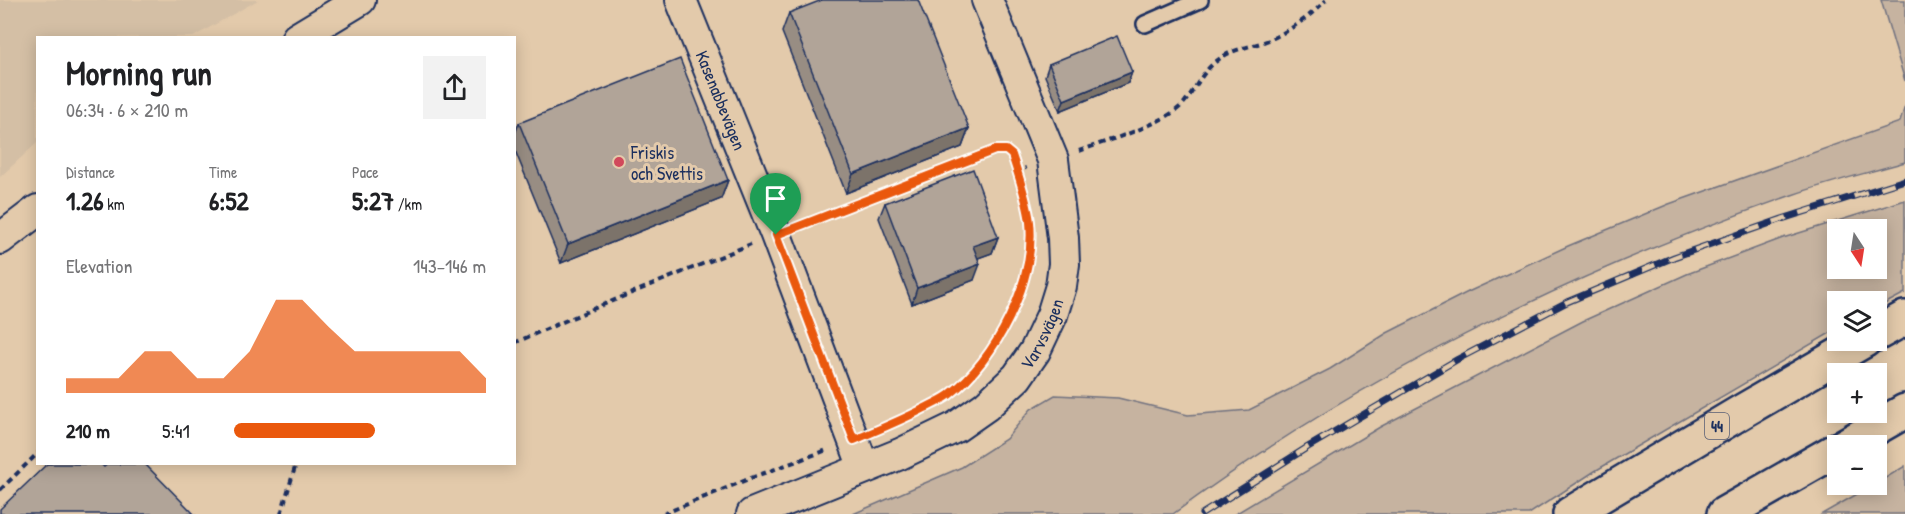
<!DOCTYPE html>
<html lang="en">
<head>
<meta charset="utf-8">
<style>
	body { margin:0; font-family:"Patrick Hand",sans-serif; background:#f2f2f2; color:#202124; height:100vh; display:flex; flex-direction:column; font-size:22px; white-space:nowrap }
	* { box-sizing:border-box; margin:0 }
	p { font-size:20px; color:#757577 }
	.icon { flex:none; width:33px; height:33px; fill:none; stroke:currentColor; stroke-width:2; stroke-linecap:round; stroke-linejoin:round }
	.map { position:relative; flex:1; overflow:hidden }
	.drawer { position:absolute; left:36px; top:36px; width:480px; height:429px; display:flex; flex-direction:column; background:#fff; border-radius:0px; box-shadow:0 3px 15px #0003 }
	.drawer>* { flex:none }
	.needle { width:39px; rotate:168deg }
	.buttons { position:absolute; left:1827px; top:219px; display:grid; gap:12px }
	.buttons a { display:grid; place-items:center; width:60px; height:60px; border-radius:0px; background:#fff; box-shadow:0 3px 15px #0003; font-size:30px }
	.pin { position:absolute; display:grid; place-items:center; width:51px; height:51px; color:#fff; margin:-62px -26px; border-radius:50% 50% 50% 0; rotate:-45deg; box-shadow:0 0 6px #0007 }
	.pin .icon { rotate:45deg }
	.round { display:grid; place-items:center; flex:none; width:63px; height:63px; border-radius:0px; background:#f2f2f2 }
	.head { display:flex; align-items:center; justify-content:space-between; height:102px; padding:0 30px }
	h1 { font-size:33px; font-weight:700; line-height:45px }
	.figures { display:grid; grid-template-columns:repeat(3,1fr); gap:9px; height:102px; padding:6px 30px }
	.figures div { display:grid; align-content:center }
	.figures b { font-size:26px; font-weight:700 }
	.figures small { font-size:16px; font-weight:400 }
	.figures p { font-size:16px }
	.chart { height:168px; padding:12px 30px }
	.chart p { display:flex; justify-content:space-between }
	.chart svg { width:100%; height:108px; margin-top:6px; fill:#ea580c; opacity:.7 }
	ul { padding:0 30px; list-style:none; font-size:20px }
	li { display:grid; grid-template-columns:96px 72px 1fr; align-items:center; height:45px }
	li i { height:15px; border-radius:8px; background:#ea580c }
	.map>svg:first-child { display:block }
</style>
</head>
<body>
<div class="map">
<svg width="1905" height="514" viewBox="0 0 1905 514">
	<rect width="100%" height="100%" fill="#e3caab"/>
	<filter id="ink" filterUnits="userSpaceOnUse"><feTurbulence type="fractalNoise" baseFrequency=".0167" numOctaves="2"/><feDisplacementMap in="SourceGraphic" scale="12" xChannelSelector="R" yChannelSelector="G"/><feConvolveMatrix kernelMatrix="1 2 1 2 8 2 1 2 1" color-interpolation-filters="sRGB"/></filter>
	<g filter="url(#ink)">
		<!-- built -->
		<path fill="#d4bfa5" d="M0 0H258L193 37 38 38 37 143 0 177Z"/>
		<!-- green -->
		<g fill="#c6b3a0" stroke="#70717f" stroke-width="1.5" fill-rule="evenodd">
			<path d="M1881 0H1905V81Z"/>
			<path d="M1905 106V162C1867 173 1829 182 1792 195 1573 272 1361 376 1173 514H853L962 467 1006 439 1031 409 1055 395 1118 398 1188 415 1249 410 1330 369 1387 333 1468 292 1568 246 1669 204 1900 122Z"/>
			<path d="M1905 200V293L1877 308 1876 302H1838L1837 329 1595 471 1529 514H1235L1380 427 1583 321 1687 274 1783 238ZM1838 230H1876V268H1838Z"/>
			<path d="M1905 466V514H1822L1873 485 1876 484 1877 483Z"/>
		</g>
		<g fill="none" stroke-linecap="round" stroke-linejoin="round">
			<defs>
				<path id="service" d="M1145 24 1200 0"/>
				<g id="minor">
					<path id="s1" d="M681 0 776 235 864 468"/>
					<path d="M297 38 360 0"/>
					<path d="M0 239 38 210"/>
					<path id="s2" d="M752 514 900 454 956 427 986 406 1017 377 1035 351 1052 315 1061 286 1064 264 1063 238 1053 160 987 0"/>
				</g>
				<g id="motorway">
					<path d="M1876 334 1905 318"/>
					<path d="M1844 446 1905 411"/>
					<path d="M1570 514 1741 412 1865 340"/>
					<path d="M1724 514 1838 449"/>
				</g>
			</defs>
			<!-- service casing -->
			<use href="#service" stroke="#1b2f5e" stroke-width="20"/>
			<!-- minor casing -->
			<use href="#minor" stroke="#1b2f5e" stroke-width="34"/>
			<!-- motorway casing -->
			<use href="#motorway" stroke="#1b2f5e" stroke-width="38"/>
			<!-- path -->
			<g stroke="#1b2f5e" stroke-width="4" stroke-dasharray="6 4.5" stroke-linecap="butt">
				<path d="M1079 151C1106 141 1166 124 1184 103 1195 90 1202 71 1218 60 1233 48 1252 47 1269 40 1289 31 1311 16 1326 0"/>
				<path d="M801 226 995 150H1006L1012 155 1017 171 1026 168"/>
				<path d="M514 343 588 311 751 244"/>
				<path d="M951 393C965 380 981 366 991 350 1015 313 1033 268 1030 224 1029 206 1022 188 1017 171"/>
				<path d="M0 490 38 453"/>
				<path d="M281 514 296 464"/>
				<path d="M663 514 756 476 827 450"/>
			</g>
			<!-- service -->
			<use href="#service" stroke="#e3caab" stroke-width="15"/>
			<!-- minor -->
			<use href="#minor" stroke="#e3caab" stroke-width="30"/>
			<!-- motorway -->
			<use href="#motorway" stroke="#e3caab" stroke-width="33"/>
			<defs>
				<path id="rail" d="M1202 514 1308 447 1458 359 1567 302 1674 257 1782 219 1905 180"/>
			</defs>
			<!-- rail casing -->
			<use href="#rail" stroke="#1b2f5e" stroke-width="7"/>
			<!-- rail -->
			<use href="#rail" stroke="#e3caab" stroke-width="4.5" stroke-dasharray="14" stroke-linecap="butt"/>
		</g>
		<!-- wall -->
		<g fill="#988d83" stroke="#1b2f5e" stroke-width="1.5">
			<path d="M789 13 969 128 962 147 846 193 782 32Z"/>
			<path d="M1049 64 1132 72 1128 83 1060 111 1045 76Z"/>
			<path d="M519 123 728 180 721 199 561 263 514 148V136Z"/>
			<path d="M885 203 998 237 992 253 978 258 974 280 912 304 879 218Z"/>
		</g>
		<!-- shaded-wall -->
		<g fill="#7c736a" stroke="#1b2f5e" stroke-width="1.5">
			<path d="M1132 72 1128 83 1060 111 1064 100Z"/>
			<path d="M969 128 962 147 846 193 853 174Z"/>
			<path d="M728 180 721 199 561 263 568 244Z"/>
			<path d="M998 237 992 253 967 262 973 246Z"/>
			<path d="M980 264 974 280 912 304 917 288Z"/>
		</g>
		<!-- building -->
		<g fill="#b1a498" stroke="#1b2f5e" stroke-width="1.5">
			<path d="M822 0H918L969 128 853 174 789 13Z"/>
			<path d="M1117 36 1132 72 1064 100 1049 64Z"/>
			<path d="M680 59 728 180 568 244 519 123Z"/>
			<path d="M973 169 998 237 973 246 980 264 917 288 885 203Z"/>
			<path d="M47 464H101L104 467 108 464H145L194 514H0V509Z"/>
		</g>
	</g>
	<g fill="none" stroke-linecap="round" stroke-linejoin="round" filter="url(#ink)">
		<defs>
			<path id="route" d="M995 150H1006L1012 155C1019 177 1027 199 1030 222 1036 282 996 359 949 395 942 400 933 404 925 408 902 420 878 430 854 440L776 235Z"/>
		</defs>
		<!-- route casing -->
		<use href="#route" stroke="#fff" stroke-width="12"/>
		<!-- route -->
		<use href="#route" stroke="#ea580c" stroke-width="8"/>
	</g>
	<!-- markers -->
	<circle fill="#d1495b" stroke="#e3caab" stroke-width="2" cx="619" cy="162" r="6"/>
	<g text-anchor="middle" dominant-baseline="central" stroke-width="6" stroke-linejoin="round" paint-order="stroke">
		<!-- shield labels -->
		<rect fill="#e3caab" stroke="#575e75" stroke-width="1.5" x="1705" y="413" width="24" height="26" rx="4.5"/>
		<g font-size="16" font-weight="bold" fill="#1b2f5e">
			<text x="1717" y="426">44</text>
		</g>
		<!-- street labels -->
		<g font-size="18" fill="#1b2f5e" stroke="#e3caab">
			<text stroke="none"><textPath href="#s1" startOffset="108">Kasenabbevägen</textPath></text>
			<text stroke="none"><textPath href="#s2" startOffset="351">Varvsvägen</textPath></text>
		</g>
		<!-- poi labels -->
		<g font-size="18" fill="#1b2f5e" stroke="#e3caab" text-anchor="start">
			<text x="631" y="152">Friskis<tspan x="631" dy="21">och Svettis</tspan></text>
		</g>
	</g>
</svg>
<div class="buttons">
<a><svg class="needle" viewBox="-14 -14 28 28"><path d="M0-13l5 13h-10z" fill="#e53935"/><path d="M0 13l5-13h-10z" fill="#757577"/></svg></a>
<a><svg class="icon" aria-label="layers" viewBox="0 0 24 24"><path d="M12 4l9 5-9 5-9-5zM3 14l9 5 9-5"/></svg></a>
<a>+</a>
<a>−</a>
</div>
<div class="pin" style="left:776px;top:235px;background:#1e9e55"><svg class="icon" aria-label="arrive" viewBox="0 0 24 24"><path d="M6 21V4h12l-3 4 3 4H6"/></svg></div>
<section class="drawer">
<div class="head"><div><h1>Morning run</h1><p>06:34 · 6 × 210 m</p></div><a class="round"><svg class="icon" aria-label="share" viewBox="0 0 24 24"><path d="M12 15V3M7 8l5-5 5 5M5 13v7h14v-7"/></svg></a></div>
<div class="figures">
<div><p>Distance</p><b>1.26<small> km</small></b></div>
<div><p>Time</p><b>6:52</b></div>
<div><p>Pace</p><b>5:27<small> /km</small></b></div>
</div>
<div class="chart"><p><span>Elevation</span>143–146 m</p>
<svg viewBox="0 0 160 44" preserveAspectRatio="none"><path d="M0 44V38L10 38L20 38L30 27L40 27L50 38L60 38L70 27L80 6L90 6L100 17L110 27L120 27L130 27L140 27L150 27L160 38V44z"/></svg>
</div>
<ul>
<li><b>210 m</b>5:41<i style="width:56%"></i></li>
</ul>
</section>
</div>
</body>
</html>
